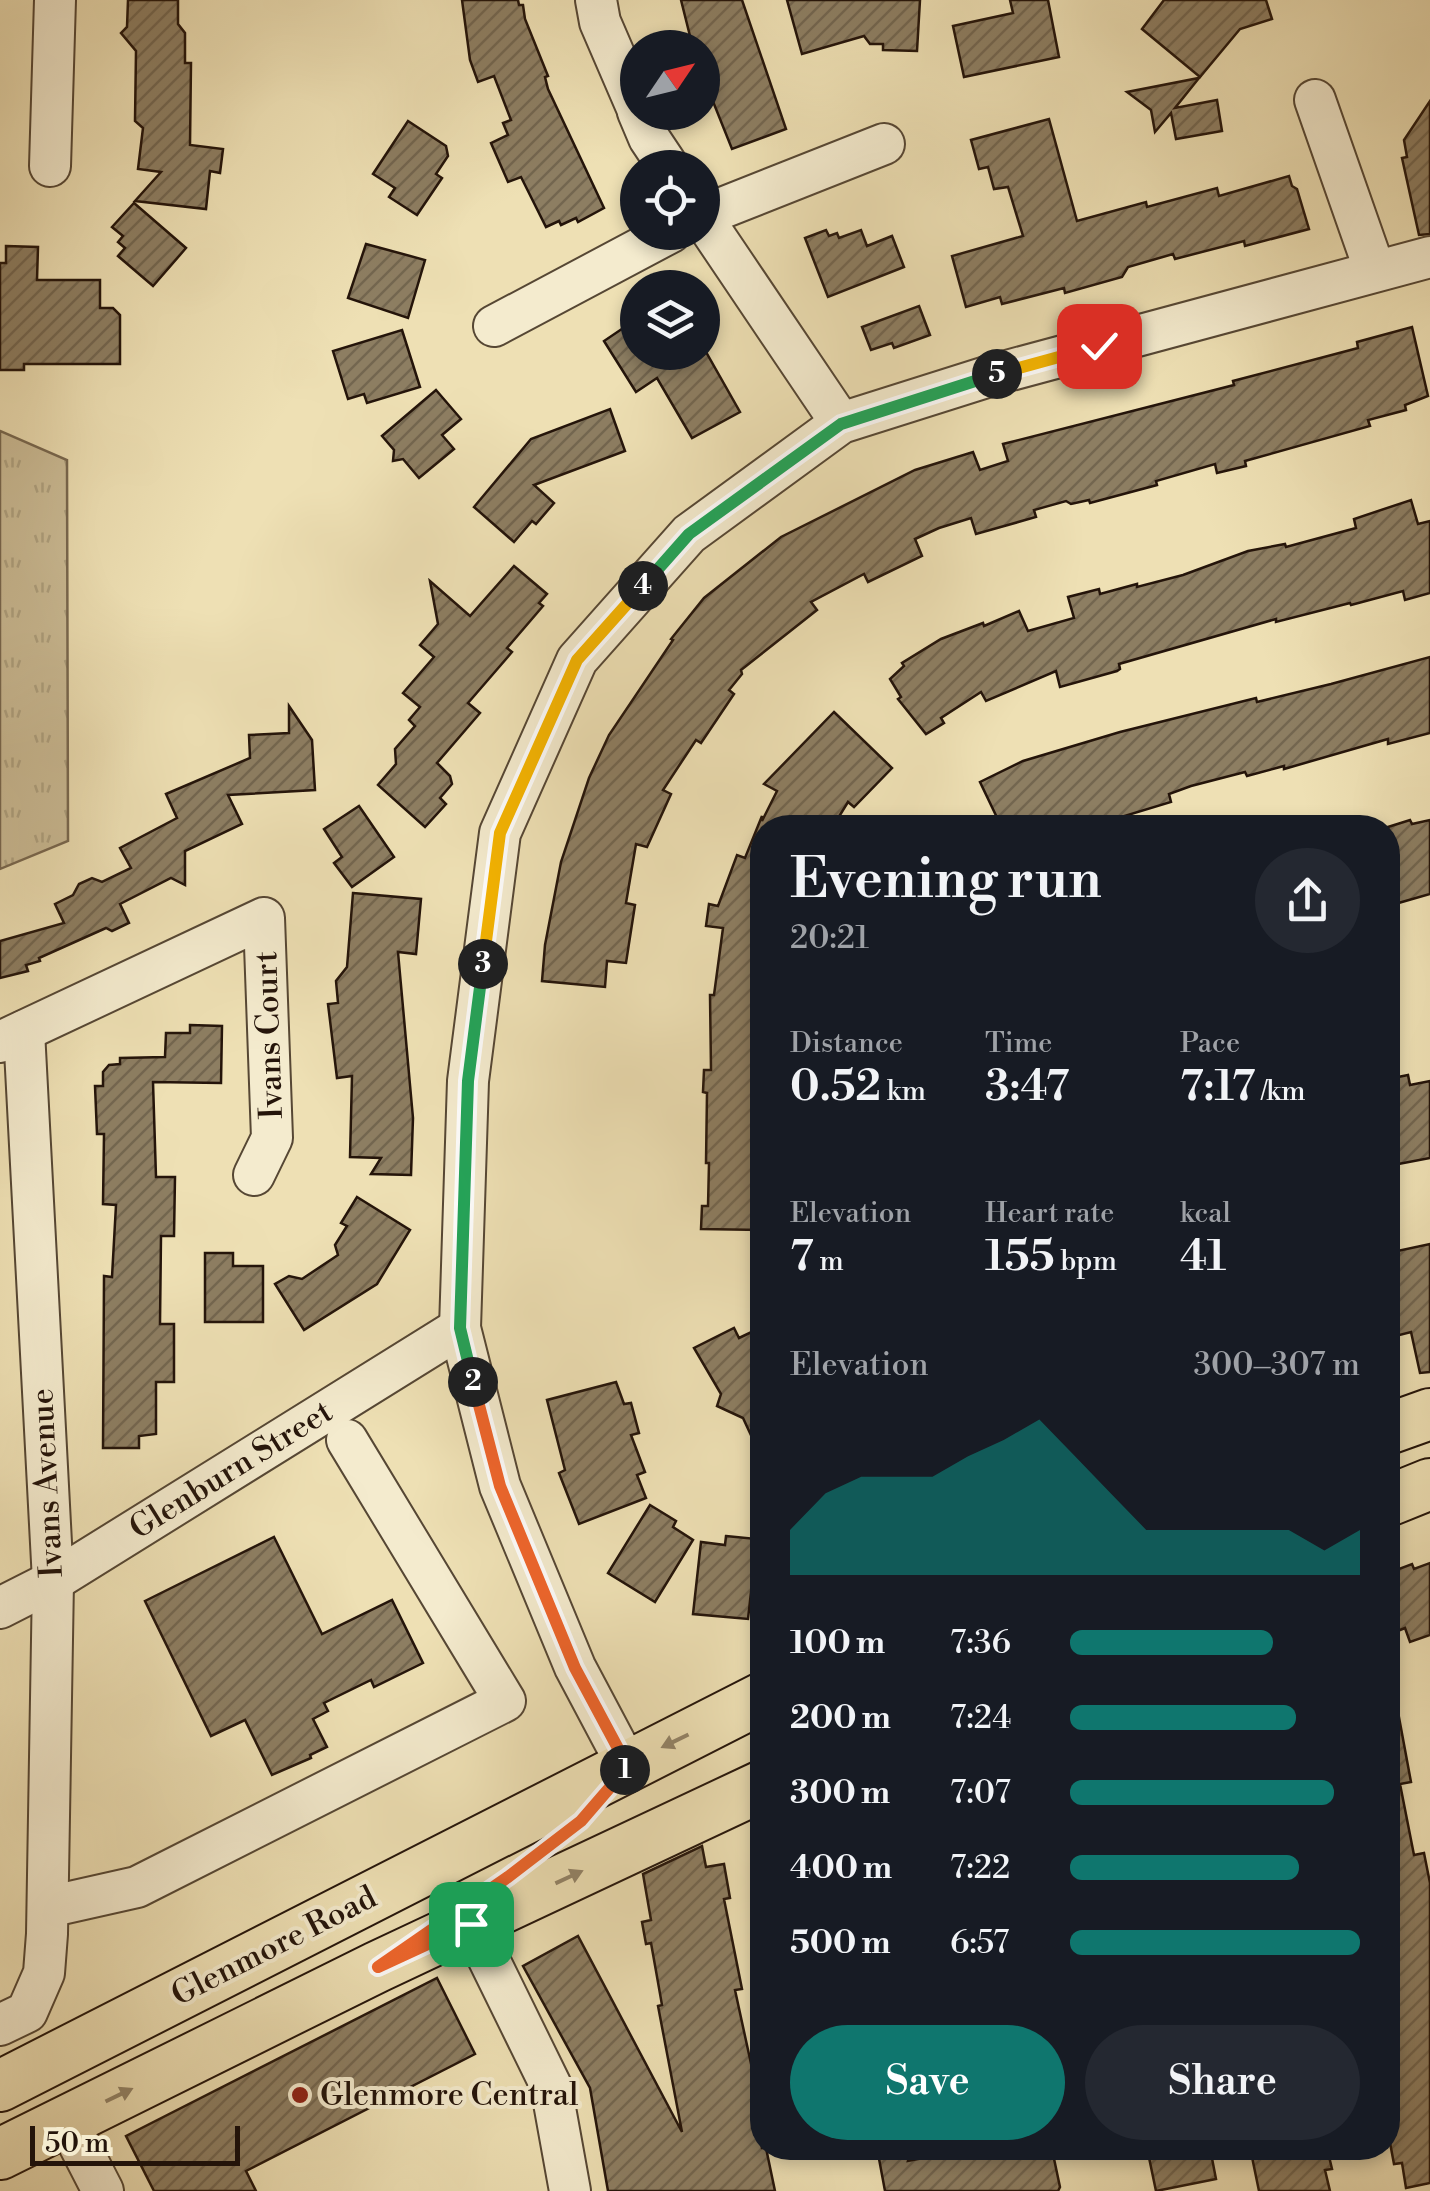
<!DOCTYPE html>
<html lang="en">
<head>
<meta charset="utf-8">
<style>
	body { margin:0; font-family:"Libre Bodoni",serif; background:#242831; color:#f1f3f6; height:100vh; display:flex; flex-direction:column; font-size:38px; white-space:nowrap }
	* { box-sizing:border-box; margin:0 }
	p { font-size:32px; color:#9ea1a6 }
	.icon { flex:none; width:55px; height:55px; fill:none; stroke:currentColor; stroke-width:2; stroke-linecap:round; stroke-linejoin:round }
	.map { position:relative; flex:1; overflow:hidden }
	.details { position:absolute; left:750px; top:815px; width:650px; height:1345px; display:flex; flex-direction:column; background:#171b24; border-radius:40px; box-shadow:0 5px 15px #0003 }
	.details>* { flex:none }
	.needle { width:65px; rotate:55deg }
	.tools { position:absolute; left:620px; top:30px; display:grid; gap:20px }
	.tools a { display:grid; place-items:center; width:100px; height:100px; border-radius:50%; background:#171b24; box-shadow:0 5px 15px #0003; font-size:50px }
	.scale { position:absolute; left:30px; bottom:25px; width:210px; box-sizing:border-box; padding-left:10px; border:5px solid #24140a; border-top:0; font-size:28px; line-height:35px; white-space:nowrap; color:#24140a; -webkit-text-stroke:8px #f4ebce; paint-order:stroke }
	.pin { position:absolute; display:grid; place-items:center; width:85px; height:85px; color:#fff; margin:-42px; border-radius:20px; box-shadow:0 5px 15px #0006 }
	.km { position:absolute; width:50px; height:50px; margin:-25px; border-radius:50%; background:#222; color:#fff; font-size:28px; line-height:50px; text-align:center }
	.round { display:grid; place-items:center; flex:none; width:105px; height:105px; border-radius:52px; background:#242831 }
	.summary { display:flex; align-items:center; justify-content:space-between; height:170px; padding:0 40px }
	h1 { font-size:55px; font-weight:600; line-height:75px }
	.stats { display:grid; grid-template-columns:repeat(3,1fr); gap:15px; height:170px; padding:10px 40px }
	.stats div { display:grid; align-content:center }
	.stats b { font-size:42px; font-weight:600 }
	.stats small { font-size:28px; font-weight:400 }
	.stats p { font-size:28px }
	.chart { height:280px; padding:20px 40px }
	.chart p { display:flex; justify-content:space-between }
	.chart svg { width:100%; height:180px; margin-top:10px; fill:#0f766e; opacity:.7 }
	.cta { display:flex; gap:20px; margin-top:auto; padding:20px 40px }
	.cta a { flex:1; height:115px; border-radius:60px; background:#0f766e; color:#fff; font-size:40px; font-weight:600; line-height:115px; text-align:center }
	.cta a+a { background:#242831; color:#f1f3f6 }
	ul { padding:0 40px; list-style:none; font-size:32px }
	li { display:grid; grid-template-columns:160px 120px 1fr; align-items:center; height:75px }
	li i { height:25px; border-radius:12px; background:#0f766e }
	.map>svg:first-child { display:block }
</style>
</head>
<body>
<div class="map">
<svg width="1430" height="2191" viewBox="0 0 1430 2191">
	<defs>
		<pattern id="grass-tufts" width="24" height="20" patternUnits="userSpaceOnUse" patternTransform="scale(2.5)"><rect width="24" height="20" fill="#ccbd97"/><path d="M3 7l-1-3M5 7V3M7 7l1-3M15 17l-1-3M17 17v-4M19 17l1-3" fill="none" stroke="#afa281"/></pattern>
		<pattern id="building-hatch" width="6" height="6" patternUnits="userSpaceOnUse" patternTransform="scale(2.5)"><rect width="6" height="6" fill="#8d7e62"/><path d="M-1 1l2-2M0 6l6-6M5 7l2-2" fill="none" stroke="#73664f"/></pattern>
	</defs>
	<rect width="100%" height="100%" fill="#eee0b4"/>
	<filter id="stains"><feTurbulence type="fractalNoise" baseFrequency=".002" numOctaves="4"/><feColorMatrix values="0 0 0 0 .2 0 0 0 0 .09 0 0 0 0 .02 0 0 0 .5 -.17"/></filter>
	<radialGradient id="worn" r=".72"><stop offset=".6" stop-color="#630" stop-opacity="0"/><stop offset="1" stop-color="#630" stop-opacity=".3"/></radialGradient>
	<!-- grass -->
	<path fill="url(#grass-tufts)" stroke="#786850" stroke-width="2.5" d="M0 431 67 460 68 841 0 869Z"/>
	<!-- building -->
	<g fill="url(#building-hatch)" stroke="#24140a" stroke-width="2.5">
		<path d="M128 0H178V24L185 33V63H191L190 145 223 149 220 173 210 171 206 209 135 201 161 172 138 169 143 128 135 121 136 51 121 33 127 27Z"/>
		<path d="M462 0H518L519 5H523L525 19 548 76 545 77 548 89 604 208 578 222 576 218 561 225 559 221 546 227 521 177 508 182 491 143 508 135 503 123 511 120 494 76 478 82 470 60Z"/>
		<path d="M681 0H742L786 129 732 149 702 74V48H693Z"/>
		<path d="M787 0H920L917 51 883 50V44H870L864 36 802 54Z"/>
		<path d="M1010 0H1048L1059 57 964 77 953 26 1013 13Z"/>
		<path d="M1164 0H1266L1272 19 1240 29 1200 77 1142 29Z"/>
		<path d="M1199 78 1175 108 1217 100 1222 131 1176 139 1171 113 1155 132 1151 110 1127 92Z"/>
		<path d="M1430 101V234L1419 235 1402 158 1407 157 1404 140Z"/>
		<path d="M1049 119 1077 221 1146 202 1147 207 1217 188 1219 196 1289 176 1292 186 1297 189 1309 229 1245 246 1244 241 1175 259 1173 254 1128 267 1122 277 1065 293 1064 288 1002 304 1000 297 966 307 952 256 1023 236 1008 187 994 189 988 167 979 169 971 140Z"/>
		<path d="M408 121 446 146 448 156 436 174 442 178 417 215 389 197 395 188 373 174Z"/>
		<path d="M134 203 186 248 153 286 118 256 125 248 118 242 123 236 112 227Z"/>
		<path d="M826 230 829 236 837 233 839 238 861 230 867 246 892 236 904 267 828 297 805 238Z"/>
		<path d="M366 244 425 260 408 318 348 298Z"/>
		<path d="M6 246 38 247 37 280H100V308H113L120 315V364H24V370H0V263H6Z"/>
		<path d="M919 306 930 335 894 348 892 343 871 350 862 327Z"/>
		<path d="M638 318V352H706L740 412 692 438 657 378 636 392 604 341Z"/>
		<path d="M1412 327 1428 396 1405 405 1406 410 1368 420 1370 426 1245 461 1246 466 1217 473 1215 464 1156 481 1157 485 1090 503 1089 500 1071 504 1066 501 1034 510 1036 517 976 534 971 518 939 528 915 539 922 556 868 582 864 574 811 602 817 610 741 670 742 674 729 690 734 694 701 743 696 740 663 790 671 794 647 847 636 844 626 903 635 905 626 963 607 961 605 987 542 981 545 945 561 862 589 778 609 735 673 640 671 639 704 598 781 537 915 470 973 452 980 470 1008 461 1003 444 1234 385 1233 381 1358 348 1357 342Z"/>
		<path d="M402 330 420 387 367 403 364 394 348 399 333 351Z"/>
		<path d="M436 390 461 419 442 435 454 449 419 478 403 459 393 461 394 450 382 436Z"/>
		<path d="M610 409 625 451 534 485 554 503 536 524 532 521 514 542 474 507 531 439Z"/>
		<path d="M1411 500 1418 524 1430 521V593L1405 600 1403 591 1351 605 1350 603 1276 622V619L1119 664 1120 669 1117 671 1060 687 1056 671 986 701 981 692 941 718 944 723 926 734 898 699 901 697 890 679 904 666 902 663 941 639 983 623 984 626 1019 611 1028 631 1074 618 1068 597 1099 589 1100 594 1137 584V587L1183 575 1248 551 1285 544 1286 547 1356 528 1354 519Z"/>
		<path d="M514 566 547 594 539 603 543 606 507 648 512 652 468 703 480 713 437 763 450 776 452 784 440 798 446 804 425 827 378 785 396 764 395 749 415 726 409 720 420 707 403 693 434 657 420 645 438 624 430 581 470 616Z"/>
		<path d="M1430 657V733L1388 744V739L1284 769V766L1247 776 1245 772 1191 786 1169 794 1171 802 1085 828H1002L980 782 1023 761 1120 732 1256 698 1257 702 1331 684Z"/>
		<path d="M289 706 312 740 315 790 228 795 242 824 185 851V885L171 878 120 904 129 923 112 931 106 928 39 958 40 961 26 965 28 971 0 978V941L64 923 55 904 73 895 79 884 92 878 102 882 131 868 120 848 177 818 166 794 250 758 249 735 289 733Z"/>
		<path d="M834 712 892 768 854 807 848 802 832 828H762V1230L701 1229 702 1206H708L709 1163H706L707 1093 703 1092 704 1070H711L710 995H714L723 928 706 926 709 904 718 906 737 855 745 858 762 816V821L777 791 764 784Z"/>
		<path d="M359 806 394 857 352 887 334 863 342 857 324 829Z"/>
		<path d="M1410 820 1412 824 1430 820V894L1388 906V827Z"/>
		<path d="M353 893 421 899 416 954 398 952 413 1118 411 1175 371 1174 381 1158 350 1157 352 1076 337 1078 328 1004 338 1003 336 981 347 967Z"/>
		<path d="M190 1025 222 1026 221 1083 153 1082 156 1177H175L174 1236H161L160 1324H174V1382H156V1434L139 1436V1448H103L104 1276 112 1277 116 1205 103 1204 104 1134H97L95 1086H103V1072L109 1065 120 1064V1058L165 1057 166 1033H190Z"/>
		<path d="M1408 1075 1410 1085 1430 1081V1158L1388 1166V1079Z"/>
		<path d="M357 1197 410 1230 377 1284 304 1330 275 1284 289 1276 302 1279 338 1255 335 1245 347 1226 341 1223Z"/>
		<path d="M1430 1244V1372L1420 1373 1411 1332 1388 1338V1253Z"/>
		<path d="M205 1253H233V1266H263V1322H205Z"/>
		<path d="M762 1327V1459L743 1418 717 1406 721 1394 694 1348 734 1328 739 1338Z"/>
		<path d="M616 1382 624 1404 631 1403 639 1433 631 1435 645 1472 637 1475 646 1498 579 1524 559 1473 565 1470 547 1400Z"/>
		<path d="M650 1505 676 1521 673 1527 693 1540 655 1602 608 1573Z"/>
		<path d="M726 1536 757 1539 748 1619 693 1614 701 1542 725 1545Z"/>
		<path d="M274 1537 322 1634 392 1600 423 1663 374 1687 371 1680 324 1703 328 1711 313 1719 327 1747 310 1755 311 1758 272 1775 245 1720 211 1736 145 1601Z"/>
		<path d="M1430 1563V1635L1410 1642 1405 1628 1388 1635V1573L1412 1564 1414 1569Z"/>
		<path d="M1398 1712 1411 1782 1400 1784 1414 1855 1424 1853 1430 1883V2183L1406 2188 1402 2163 1394 2164 1388 2132V1713Z"/>
		<path d="M702 1846 706 1867 724 1864 730 1898 724 1899 742 1989 735 1990 760 2105 757 2106 762 2148H766L775 2191H608L590 2088 523 1966 578 1936 682 2132 658 2006 662 2005 656 1971 651 1943 646 1944 642 1922 651 1920 643 1874Z"/>
		<path d="M437 1978 475 2054 246 2171 256 2191H154L126 2136Z"/>
		<path d="M877 2148H912L908 2161 966 2150V2148H1035L1037 2157 1053 2154 1060 2187 1058 2191H885Z"/>
		<path d="M1147 2148H1210L1216 2179 1156 2191Z"/>
		<path d="M1293 2148H1327L1332 2169 1325 2170 1330 2191H1259L1252 2157Z"/>
	</g>
	<g fill="none" stroke-linecap="round" stroke-linejoin="round">
		<defs>
			<g id="minor">
				<path d="M596 0 600 22 638 110"/>
				<path d="M1315 100 1375 271"/>
				<path d="M638 112 649 138 669 168"/>
				<path d="M50 166 55 0"/>
				<path d="M702 216 884 144"/>
				<path d="M702 217 841 423"/>
				<path d="M494 326 671 232"/>
				<path d="M0 1042 264 918 272 1138 254 1175"/>
				<path d="M0 1608 53 1581 460 1328"/>
				<path d="M628 1767 575 1667 500 1486 460 1328 468 1081 500 833 577 660 689 534 841 423 996 374 1430 257"/>
				<path d="M48 1907 137 1887 505 1701 347 1440"/>
				<path d="M471 1923 551 2086 570 2191"/>
				<path d="M0 2025 27 2012 44 1973 47 1934 53 1581 24 1031"/>
				<path d="M67 2121 103 2191"/>
			</g>
			<g id="major">
				<path d="M1388 1429 1430 1414"/>
				<path d="M1388 1501 1430 1484"/>
				<path d="M0 2086 762 1698"/>
				<path d="M0 2154 377 1967 762 1786"/>
			</g>
		</defs>
		<!-- minor casing -->
		<use href="#minor" stroke="#564734" stroke-width="44"/>
		<!-- major casing -->
		<use href="#major" stroke="#24140a" stroke-width="54"/>
		<!-- minor -->
		<use href="#minor" stroke="#f4ebce" stroke-width="40"/>
		<!-- major -->
		<use href="#major" stroke="#eee0b4" stroke-width="50"/>
	</g>
	<!-- one-way arrows -->
	<defs><path id="oneway-solid" d="M-6-.8H1V-3.2L6.5 0L1 3.2V.8H-6Z" transform="scale(2.5)"/></defs>
	<g fill="#938468">
		<use href="#oneway-solid" transform="translate(675 1741) rotate(154)"/>
		<use href="#oneway-solid" transform="translate(569 1877) rotate(-25)"/>
		<use href="#oneway-solid" transform="translate(119 2095) rotate(-26)"/>
	</g>
	<g fill="none" stroke-linecap="round" stroke-linejoin="round">
		<defs>
			<path id="split-1" d="M471 1924 378 1967 508 1877 581 1821 625 1770"/>
			<path id="split-2" d="M473 1382 500 1486 575 1668 628 1767 625 1770"/>
			<path id="split-3" d="M473 1382 460 1328 468 1081 483 964"/>
			<path id="split-4" d="M483 964 500 833 577 660 643 586"/>
			<path id="split-5" d="M643 586 689 534 841 424 997 374"/>
			<path id="split-6" d="M997 374 1099 346"/>
		</defs>
		<!-- split-1 casing -->
		<use href="#split-1" stroke="#fff" stroke-width="20"/>
		<!-- split-2 casing -->
		<use href="#split-2" stroke="#fff" stroke-width="20"/>
		<!-- split-3 casing -->
		<use href="#split-3" stroke="#fff" stroke-width="20"/>
		<!-- split-4 casing -->
		<use href="#split-4" stroke="#fff" stroke-width="20"/>
		<!-- split-5 casing -->
		<use href="#split-5" stroke="#fff" stroke-width="20"/>
		<!-- split-6 casing -->
		<use href="#split-6" stroke="#fff" stroke-width="20"/>
		<!-- split-1 -->
		<use href="#split-1" stroke="#f0652b" stroke-width="12"/>
		<!-- split-2 -->
		<use href="#split-2" stroke="#f0652b" stroke-width="12"/>
		<!-- split-3 -->
		<use href="#split-3" stroke="#22a559" stroke-width="12"/>
		<!-- split-4 -->
		<use href="#split-4" stroke="#f5b400" stroke-width="12"/>
		<!-- split-5 -->
		<use href="#split-5" stroke="#22a559" stroke-width="12"/>
		<!-- split-6 -->
		<use href="#split-6" stroke="#f5b400" stroke-width="12"/>
	</g>
	<!-- markers -->
	<circle fill="#8f2418" stroke="#f4ebce" stroke-width="4" cx="300" cy="2095" r="10"/>
	<g text-anchor="middle" dominant-baseline="central" stroke-width="8" stroke-linejoin="round" paint-order="stroke">
		<!-- street labels -->
		<g font-size="32" fill="#24140a" stroke="#f4ebce">
			<text transform="translate(269 1035) rotate(-92)">Ivans Court</text>
			<text transform="translate(231 1470) rotate(-32)">Glenburn Street</text>
			<text transform="translate(47 1483) rotate(-93)">Ivans Avenue</text>
			<text transform="translate(274 1946) rotate(-27)">Glenmore Road</text>
		</g>
		<!-- poi labels -->
		<g font-size="32" fill="#24140a" stroke="#f4ebce" text-anchor="start">
			<text x="320" y="2095">Glenmore Central</text>
		</g>
	</g>
	<rect width="100%" height="100%" filter="url(#stains)"/>
	<rect width="100%" height="100%" fill="url(#worn)"/>
</svg>
<div class="tools">
<a><svg class="needle" viewBox="-14 -14 28 28"><path d="M0-13l5 13h-10z" fill="#e53935"/><path d="M0 13l5-13h-10z" fill="#9ea1a6"/></svg></a>
<a><svg class="icon" aria-label="locate" viewBox="0 0 24 24"><circle cx="12" cy="12" r="6"/><path d="M12 2v4M12 18v4M2 12h4M18 12h4"/></svg></a>
<a><svg class="icon" aria-label="layers" viewBox="0 0 24 24"><path d="M12 4l9 5-9 5-9-5zM3 14l9 5 9-5"/></svg></a>
</div>
<div class="scale">50 m</div>
<div class="pin" style="left:471px;top:1924px;background:#1e9e55"><svg class="icon" aria-label="arrive" viewBox="0 0 24 24"><path d="M6 21V4h12l-3 4 3 4H6"/></svg></div>
<div class="pin" style="left:1099px;top:346px;background:#d93025"><svg class="icon" aria-label="check" viewBox="0 0 24 24"><path d="M5 12l5 5 9-10"/></svg></div>
<b class="km" style="left:625px;top:1770px">1</b>
<b class="km" style="left:473px;top:1382px">2</b>
<b class="km" style="left:483px;top:964px">3</b>
<b class="km" style="left:643px;top:586px">4</b>
<b class="km" style="left:997px;top:374px">5</b>
<section class="details">
<div class="summary"><div><h1>Evening run</h1><p>20:21</p></div><a class="round"><svg class="icon" aria-label="share" viewBox="0 0 24 24"><path d="M12 15V3M7 8l5-5 5 5M5 13v7h14v-7"/></svg></a></div>
<div class="stats">
<div><p>Distance</p><b>0.52<small> km</small></b></div>
<div><p>Time</p><b>3:47</b></div>
<div><p>Pace</p><b>7:17<small> /km</small></b></div>
</div>
<div class="stats">
<div><p>Elevation</p><b>7<small> m</small></b></div>
<div><p>Heart rate</p><b>155<small> bpm</small></b></div>
<div><p>kcal</p><b>41</b></div>
</div>
<div class="chart"><p><span>Elevation</span>300–307 m</p>
<svg viewBox="0 0 160 44" preserveAspectRatio="none"><path d="M0 44V33L10 24L20 20L30 20L40 20L50 15L60 11L70 6L80 15L90 24L100 33L110 33L120 33L130 33L140 33L150 38L160 33V44z"/></svg>
</div>
<ul>
<li><b>100 m</b>7:36<i style="width:70%"></i></li>
<li><b>200 m</b>7:24<i style="width:78%"></i></li>
<li><b>300 m</b>7:07<i style="width:91%"></i></li>
<li><b>400 m</b>7:22<i style="width:79%"></i></li>
<li><b>500 m</b>6:57<i style="width:100%"></i></li>
</ul>
<div class="cta"><a>Save</a><a>Share</a></div>
</section>
</div>
</body>
</html>
